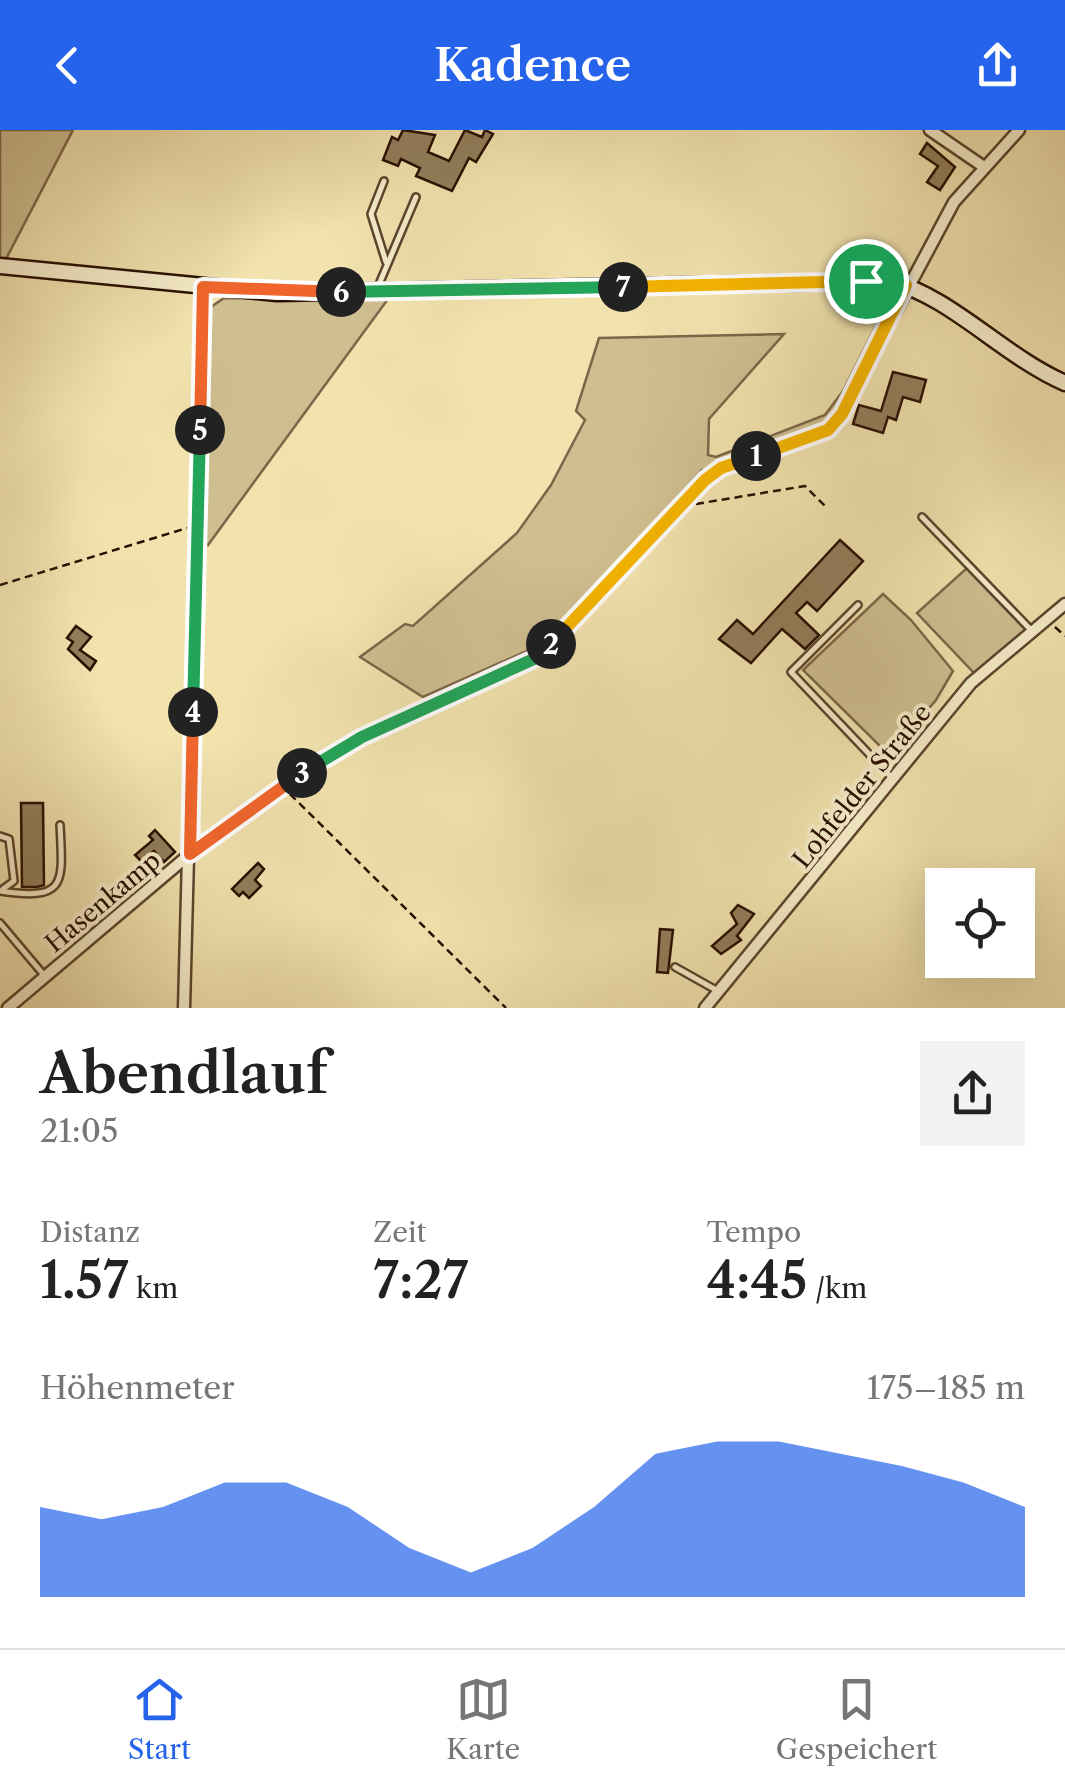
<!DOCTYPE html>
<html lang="de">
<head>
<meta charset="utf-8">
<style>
	body { margin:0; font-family:"Libre Caslon Text",serif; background:#f2f2f2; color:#222; height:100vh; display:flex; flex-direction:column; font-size:38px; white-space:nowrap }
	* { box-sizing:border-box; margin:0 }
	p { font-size:32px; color:#767676 }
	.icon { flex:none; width:55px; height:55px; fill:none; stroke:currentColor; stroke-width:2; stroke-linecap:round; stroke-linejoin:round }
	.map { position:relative; height:878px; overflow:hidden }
	.side { display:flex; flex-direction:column; background:#fff; flex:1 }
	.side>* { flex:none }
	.fabs { position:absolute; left:925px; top:738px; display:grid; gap:20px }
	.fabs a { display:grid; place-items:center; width:110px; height:110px; border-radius:0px; background:#fff; box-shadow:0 10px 40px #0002; font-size:50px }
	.pin { position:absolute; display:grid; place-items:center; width:85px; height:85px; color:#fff; margin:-42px; border:5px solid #fff; border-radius:50%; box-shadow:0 2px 10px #0007 }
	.km { position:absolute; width:50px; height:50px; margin:-25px; border-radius:50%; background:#222; color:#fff; font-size:28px; line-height:50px; text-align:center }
	.round { display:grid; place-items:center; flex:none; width:105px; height:105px; border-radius:0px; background:#f2f2f2 }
	.head { display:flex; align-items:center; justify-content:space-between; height:170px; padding:0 40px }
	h1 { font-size:55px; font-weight:600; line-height:75px }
	.figures { display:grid; grid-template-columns:repeat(3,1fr); gap:15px; height:170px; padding:10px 40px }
	.figures div { display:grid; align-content:center }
	.figures b { font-size:50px; font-weight:600 }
	.figures small { font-size:28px; font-weight:400 }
	.figures p { font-size:28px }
	.chart { height:280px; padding:20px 40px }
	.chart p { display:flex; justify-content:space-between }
	.chart svg { width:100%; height:180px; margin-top:10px; fill:#2563eb; opacity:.7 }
	header { display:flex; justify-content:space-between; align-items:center; height:130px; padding:0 40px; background:#2563eb; color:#fff; font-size:45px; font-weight:600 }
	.tabs { display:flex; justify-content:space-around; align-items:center; height:140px; border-top:2px solid #e0e0e0; background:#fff; font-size:28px; color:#767676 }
	.tabs a { display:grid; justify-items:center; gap:5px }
	.tabs .on { color:#2563eb }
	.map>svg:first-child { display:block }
</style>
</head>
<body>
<header><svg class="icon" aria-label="back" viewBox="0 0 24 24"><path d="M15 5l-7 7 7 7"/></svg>Kadence<svg class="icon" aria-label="share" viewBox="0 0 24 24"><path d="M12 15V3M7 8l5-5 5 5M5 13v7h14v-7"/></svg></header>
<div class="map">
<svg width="1065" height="878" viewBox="0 0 1065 878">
	<rect width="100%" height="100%" fill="#f1e2ae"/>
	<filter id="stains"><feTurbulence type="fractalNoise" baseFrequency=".002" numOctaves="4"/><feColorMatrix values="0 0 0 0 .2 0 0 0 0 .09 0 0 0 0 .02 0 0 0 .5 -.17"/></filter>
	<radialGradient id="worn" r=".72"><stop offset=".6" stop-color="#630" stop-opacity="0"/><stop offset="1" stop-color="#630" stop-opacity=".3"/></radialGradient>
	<!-- green -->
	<g fill="#cfbe90" stroke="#7c6648" stroke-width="2.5">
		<path d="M0 0H73L7 127 0 131Z"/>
		<path d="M224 168 388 169 208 415 203 412 210 185 211 177Z"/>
		<path d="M896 168 832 292 708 344 702 340 560 494 529 520 423 567 360 527 405 494 413 496 517 403 551 355 585 290 576 281 599 208 784 204 709 289 708 325 716 327 825 285 843 261 889 169Z"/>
		<path d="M967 438 1026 500 975 544 917 483Z"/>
		<path d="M883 464 911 490 953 541 936 570 889 625 803 540Z"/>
	</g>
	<!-- building -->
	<g fill="#917d5a" stroke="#280f00" stroke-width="2.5">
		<path d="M403 0 435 5 428 22 449 31 465 0 482 7 485 0 493 4 476 32 469 28 452 61 416 46 420 38 401 29 398 36 383 30 392 7 398 10Z"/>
		<path d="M927 13 955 37 940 60 927 52 938 36 920 24Z"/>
		<path d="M893 242 926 250 920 272 903 267 896 290 888 287 883 303 853 294 859 275 881 281Z"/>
		<path d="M840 410 863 431 817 481 807 472 796 483 819 505 805 519 782 499 751 533 719 509 737 490 753 504Z"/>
		<path d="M76 496 91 507 80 520 96 531 90 540 68 519 73 512 67 508Z"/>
		<path d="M21 673H43L44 755 37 757H22Z"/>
		<path d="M155 700 175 722 164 732 154 721 141 731 135 725 153 710 149 706Z"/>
		<path d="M258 733 264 739 255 750 261 756 249 768 243 762 239 766 232 759Z"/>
		<path d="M738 775 754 784 737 806 741 810 721 824 712 816 737 794 731 783Z"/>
		<path d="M660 799 673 800 668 843 657 842Z"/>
	</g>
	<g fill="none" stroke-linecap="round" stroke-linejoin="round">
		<defs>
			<g id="lane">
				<path d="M384 51 371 84 386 132"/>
				<path d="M377 159 416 67"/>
				<path d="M922 387 1031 500"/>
				<path d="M858 475 791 542 891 647"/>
				<path d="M0 706 9 709 14 751 3 759"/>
				<path d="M0 761C67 771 63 754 60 695"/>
				<path d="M0 793 43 844"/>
				<path d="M675 837 716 860"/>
			</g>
			<g id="street">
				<path d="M930 0 984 37"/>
				<path d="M8 878 190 724 270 664 362 607 536 528 711 344 835 295 954 72 1019 0"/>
				<path d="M184 878 203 157"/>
				<path d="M705 878 971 553 1065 474"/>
			</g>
			<path id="secondary" d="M0 136 277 163 890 151C952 167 1003 226 1065 253"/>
		</defs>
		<!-- lane casing -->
		<use href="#lane" stroke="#5a442c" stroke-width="10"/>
		<!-- street casing -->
		<use href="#street" stroke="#5a442c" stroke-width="15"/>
		<!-- secondary casing -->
		<use href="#secondary" stroke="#280f00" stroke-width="19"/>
		<!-- path -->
		<g stroke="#280f00" stroke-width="2.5" stroke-dasharray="8 5" stroke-linecap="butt">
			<path d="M696 374 805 356 825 376"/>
			<path d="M0 455 187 398"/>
			<path d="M1055 497 1065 506"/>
			<path d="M290 664 506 878"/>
		</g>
		<!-- lane -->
		<use href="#lane" stroke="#f6ecca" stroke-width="5"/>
		<!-- street -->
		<use href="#street" stroke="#f6ecca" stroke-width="10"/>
		<!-- secondary -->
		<use href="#secondary" stroke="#f6ecca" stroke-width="14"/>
	</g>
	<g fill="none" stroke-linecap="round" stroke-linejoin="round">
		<defs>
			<path id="split-1" d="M756 326 828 300 842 284 906 155 866 151"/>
			<path id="split-2" d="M551 514 705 350 721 338 756 326"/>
			<path id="split-3" d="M302 643 362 607 536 528 551 514"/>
			<path id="split-4" d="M193 582 190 724 302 643"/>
			<path id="split-5" d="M193 582 200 300"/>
			<path id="split-6" d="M200 300 203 157 341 162"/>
			<path id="split-7" d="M341 162 623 157"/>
			<path id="split-8" d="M623 157 866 151"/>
		</defs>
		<!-- split-1 casing -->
		<use href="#split-1" stroke="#fff" stroke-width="20"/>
		<!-- split-2 casing -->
		<use href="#split-2" stroke="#fff" stroke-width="20"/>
		<!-- split-3 casing -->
		<use href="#split-3" stroke="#fff" stroke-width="20"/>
		<!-- split-4 casing -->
		<use href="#split-4" stroke="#fff" stroke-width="20"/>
		<!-- split-5 casing -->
		<use href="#split-5" stroke="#fff" stroke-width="20"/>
		<!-- split-6 casing -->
		<use href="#split-6" stroke="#fff" stroke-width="20"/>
		<!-- split-7 casing -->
		<use href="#split-7" stroke="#fff" stroke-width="20"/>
		<!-- split-8 casing -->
		<use href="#split-8" stroke="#fff" stroke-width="20"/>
		<!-- split-1 -->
		<use href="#split-1" stroke="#f5b400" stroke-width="12"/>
		<!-- split-2 -->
		<use href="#split-2" stroke="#f5b400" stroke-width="12"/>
		<!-- split-3 -->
		<use href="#split-3" stroke="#22a559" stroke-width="12"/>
		<!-- split-4 -->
		<use href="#split-4" stroke="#f0652b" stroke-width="12"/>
		<!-- split-5 -->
		<use href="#split-5" stroke="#22a559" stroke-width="12"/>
		<!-- split-6 -->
		<use href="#split-6" stroke="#f0652b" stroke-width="12"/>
		<!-- split-7 -->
		<use href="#split-7" stroke="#22a559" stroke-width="12"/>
		<!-- split-8 -->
		<use href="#split-8" stroke="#f5b400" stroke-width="12"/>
	</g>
	<g text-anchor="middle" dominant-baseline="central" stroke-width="8" stroke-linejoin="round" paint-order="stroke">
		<!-- street labels -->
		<g font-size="25" fill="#280f00" stroke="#f6ecca">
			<text transform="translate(862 656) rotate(-51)">Lohfelder Straße</text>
			<text transform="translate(103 772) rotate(-40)">Hasenkamp</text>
		</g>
	</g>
	<rect width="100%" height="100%" filter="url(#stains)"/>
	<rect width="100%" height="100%" fill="url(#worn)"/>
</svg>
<div class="fabs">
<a><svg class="icon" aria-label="locate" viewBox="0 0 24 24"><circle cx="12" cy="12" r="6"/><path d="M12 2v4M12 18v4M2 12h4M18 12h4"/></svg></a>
</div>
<div class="pin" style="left:866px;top:151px;background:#1e9e55"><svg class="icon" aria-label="arrive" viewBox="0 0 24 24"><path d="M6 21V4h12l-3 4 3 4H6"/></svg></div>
<b class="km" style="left:756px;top:326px">1</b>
<b class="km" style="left:551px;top:514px">2</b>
<b class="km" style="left:302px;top:643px">3</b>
<b class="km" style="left:193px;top:582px">4</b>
<b class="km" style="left:200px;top:300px">5</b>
<b class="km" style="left:341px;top:162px">6</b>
<b class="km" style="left:623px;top:157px">7</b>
</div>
<section class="side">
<div class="head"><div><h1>Abendlauf</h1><p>21:05</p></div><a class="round"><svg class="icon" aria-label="share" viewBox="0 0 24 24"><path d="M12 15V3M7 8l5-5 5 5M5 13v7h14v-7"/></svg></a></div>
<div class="figures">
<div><p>Distanz</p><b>1.57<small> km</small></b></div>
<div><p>Zeit</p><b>7:27</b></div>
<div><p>Tempo</p><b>4:45<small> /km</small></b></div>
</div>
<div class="chart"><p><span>Höhenmeter</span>175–185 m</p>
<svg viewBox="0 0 160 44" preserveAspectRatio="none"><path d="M0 44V22L10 25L20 22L30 16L40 16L50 22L60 32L70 38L80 32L90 22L100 9L110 6L120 6L130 9L140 12L150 16L160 22V44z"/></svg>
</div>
</section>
<nav class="tabs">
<a class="on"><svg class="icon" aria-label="home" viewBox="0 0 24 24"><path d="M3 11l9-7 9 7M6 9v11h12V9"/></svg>Start</a>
<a><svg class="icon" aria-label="map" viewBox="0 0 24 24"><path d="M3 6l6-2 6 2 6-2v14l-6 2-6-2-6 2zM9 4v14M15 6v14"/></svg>Karte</a>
<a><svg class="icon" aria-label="saved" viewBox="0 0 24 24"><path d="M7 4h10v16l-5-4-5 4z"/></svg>Gespeichert</a>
</nav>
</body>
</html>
